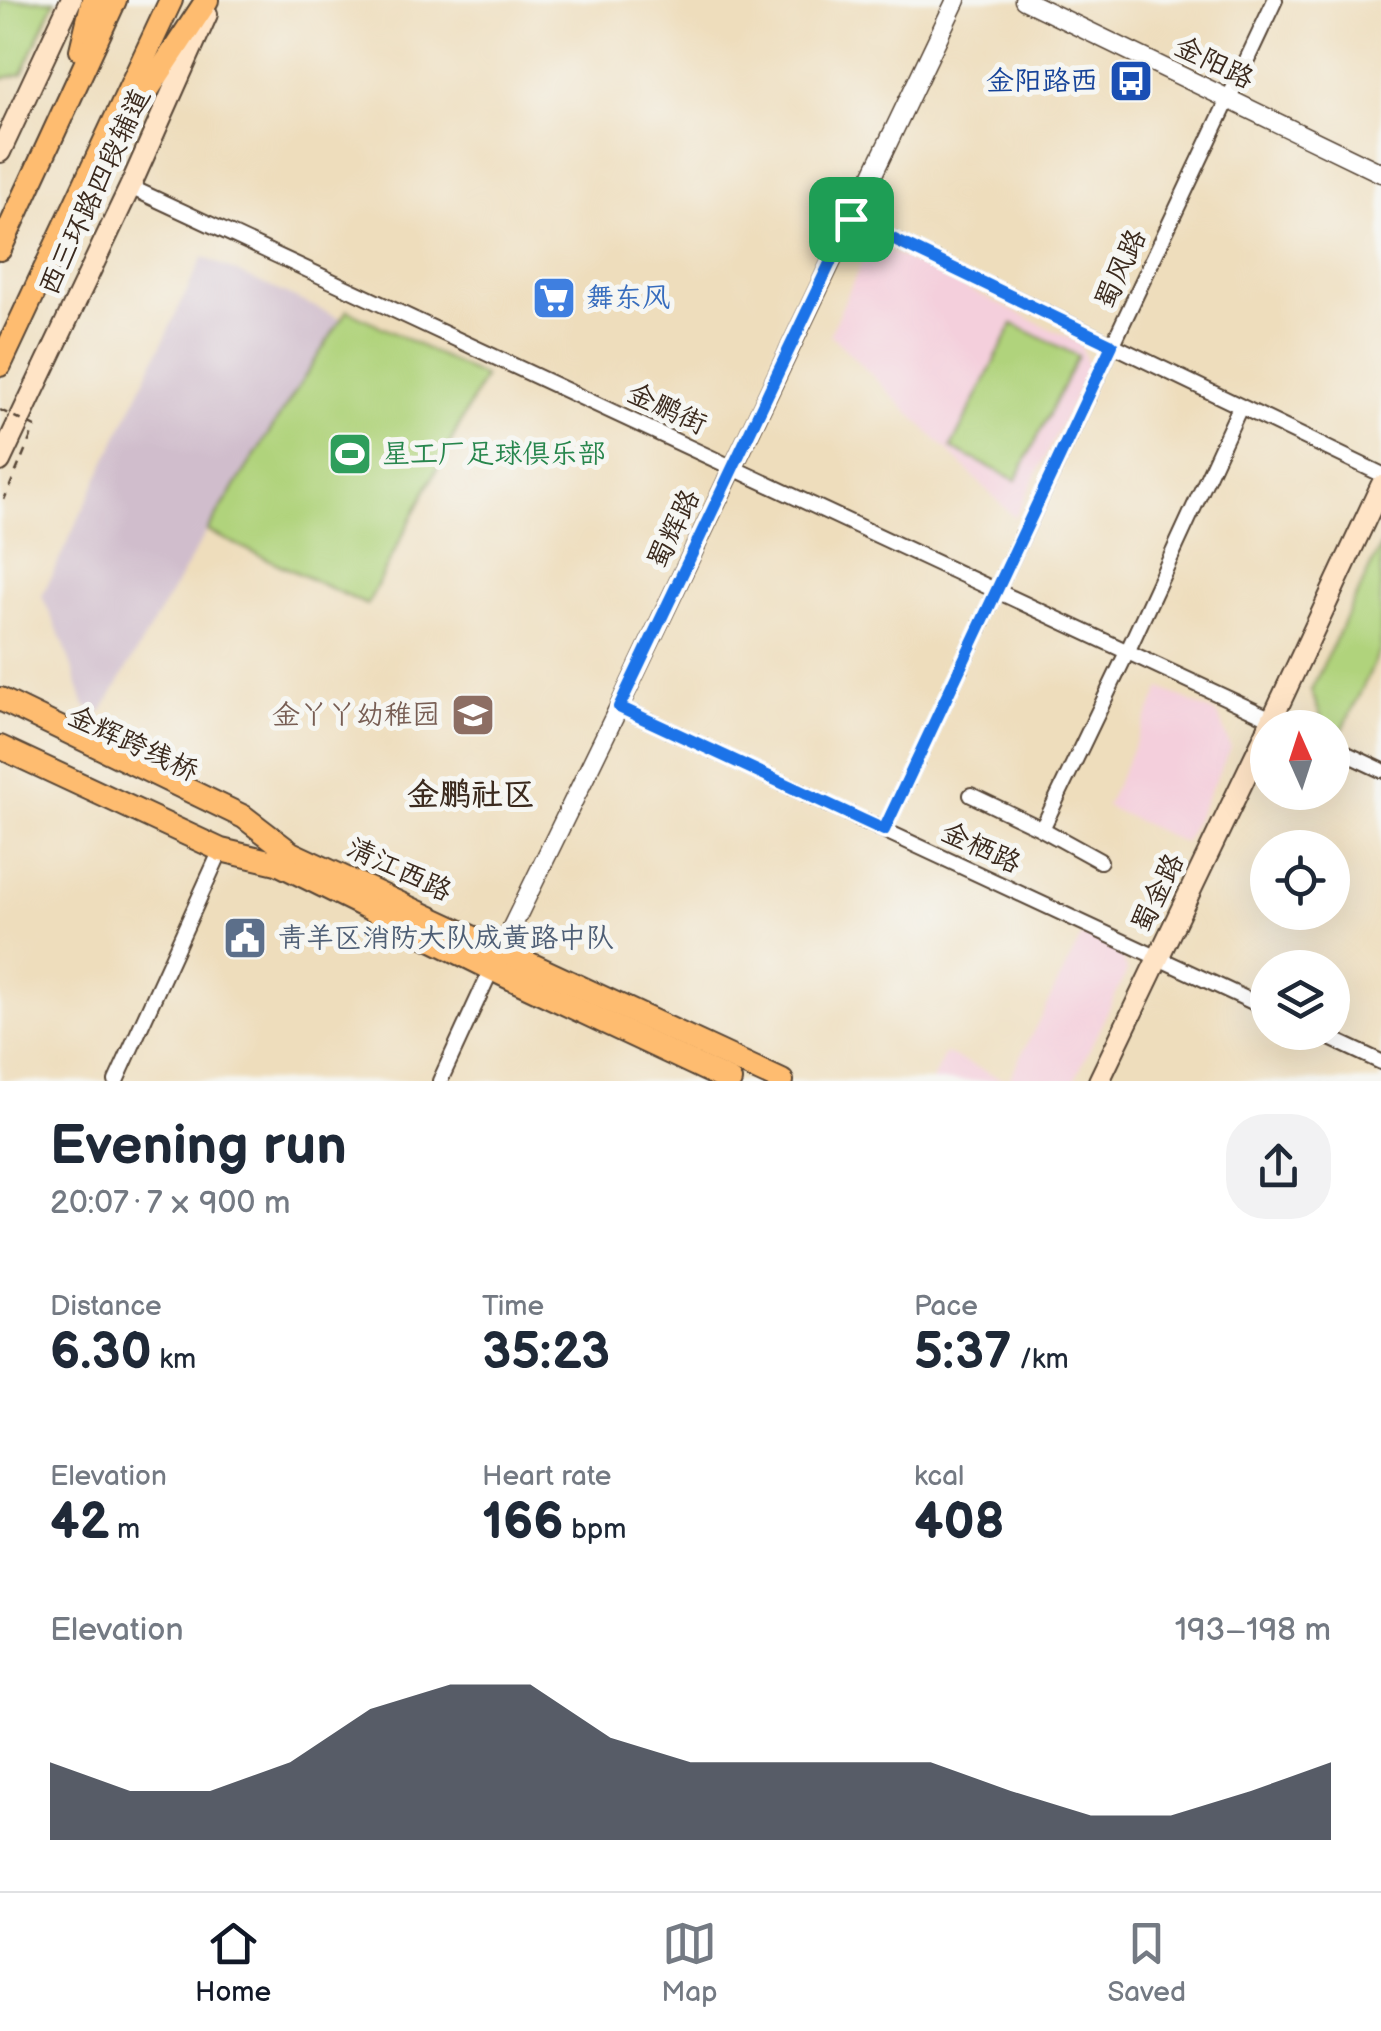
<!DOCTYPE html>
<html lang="en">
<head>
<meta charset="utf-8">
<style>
	body { margin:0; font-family:"Balsamiq Sans","LXGW WenKai TC",sans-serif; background:#f2f2f3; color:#1f2937; height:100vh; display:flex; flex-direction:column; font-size:38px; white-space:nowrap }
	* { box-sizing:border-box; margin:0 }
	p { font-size:32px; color:#747a83 }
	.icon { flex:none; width:55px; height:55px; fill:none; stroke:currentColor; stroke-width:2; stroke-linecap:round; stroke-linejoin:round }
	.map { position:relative; height:1081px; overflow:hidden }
	.details { display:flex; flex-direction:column; background:#fff; flex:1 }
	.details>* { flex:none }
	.needle { width:65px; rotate:357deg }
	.tools { position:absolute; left:1250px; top:710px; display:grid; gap:20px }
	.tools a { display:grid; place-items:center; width:100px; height:100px; border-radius:50%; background:#fff; box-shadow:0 10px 40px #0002; font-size:50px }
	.pin { position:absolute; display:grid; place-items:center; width:85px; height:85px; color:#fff; margin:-42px; border-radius:20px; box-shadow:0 5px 15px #0006 }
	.round { display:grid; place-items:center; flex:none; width:105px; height:105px; border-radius:40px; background:#f2f2f3 }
	.overview { display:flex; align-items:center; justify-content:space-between; height:170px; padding:0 50px }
	h1 { font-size:55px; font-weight:600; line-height:75px }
	.metrics { display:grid; grid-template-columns:repeat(3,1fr); gap:15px; height:170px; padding:10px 50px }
	.metrics div { display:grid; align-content:center }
	.metrics b { font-size:50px; font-weight:600 }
	.metrics small { font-size:28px; font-weight:400 }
	.metrics p { font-size:28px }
	.chart { height:280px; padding:20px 50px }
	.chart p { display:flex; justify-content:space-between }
	.chart svg { width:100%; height:180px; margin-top:10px; fill:#111827; opacity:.7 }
	.tabs { display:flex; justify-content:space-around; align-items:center; height:140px; border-top:2px solid #e0e1e3; background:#fff; font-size:28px; color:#747a83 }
	.tabs a { display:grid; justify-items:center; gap:5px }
	.tabs .on { color:#111827 }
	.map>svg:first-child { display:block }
</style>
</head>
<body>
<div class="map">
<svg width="1381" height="1081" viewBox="0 0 1381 1081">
	<rect width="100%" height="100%" fill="#f6f6f2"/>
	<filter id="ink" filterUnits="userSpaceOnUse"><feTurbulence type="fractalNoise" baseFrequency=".01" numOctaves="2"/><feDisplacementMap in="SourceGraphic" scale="20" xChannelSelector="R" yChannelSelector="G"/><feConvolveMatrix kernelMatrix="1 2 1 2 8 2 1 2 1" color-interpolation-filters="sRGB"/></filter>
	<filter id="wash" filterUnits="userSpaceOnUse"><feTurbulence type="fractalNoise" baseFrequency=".0048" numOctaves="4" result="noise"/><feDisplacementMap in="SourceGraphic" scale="40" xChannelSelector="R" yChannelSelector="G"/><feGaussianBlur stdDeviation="2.25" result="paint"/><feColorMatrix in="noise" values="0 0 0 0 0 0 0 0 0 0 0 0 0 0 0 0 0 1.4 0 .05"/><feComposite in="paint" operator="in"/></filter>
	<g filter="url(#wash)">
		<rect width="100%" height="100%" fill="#eeddbc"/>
		<!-- built -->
		<g fill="#f4cfdc">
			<path d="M886 250 1080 343 1089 368 1015 518 830 334 864 257Z"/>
			<path d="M1161 688 1218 715 1231 748 1184 843 1106 806Z"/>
			<path d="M1084 932 1121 951 1127 971 1074 1081H1008Z"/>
			<path d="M945 1053 1007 1081H932Z"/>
		</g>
		<!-- industrial -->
		<path fill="#d0bdcc" d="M203 257 342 319 207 531 101 713 85 706 64 644 42 596Z"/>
		<!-- green -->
		<g fill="#b0d37c" stroke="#767e4d" stroke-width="2.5">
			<path d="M0 0H55L22 74 0 79Z"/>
			<path d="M347 310 484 377 367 605 207 531Z"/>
			<path d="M1013 324 1078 356 1016 480 951 448Z"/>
			<path d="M1381 545V649L1341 733 1333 730 1332 728 1324 726 1311 690Z"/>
		</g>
	</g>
	<g filter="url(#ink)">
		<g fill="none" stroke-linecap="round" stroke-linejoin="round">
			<defs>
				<g id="minor">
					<path d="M130 187 1291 728"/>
					<path d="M851 219 1381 474"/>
					<path d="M619 707 1268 1009"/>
					<path d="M1332 747 1381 770"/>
					<path d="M971 795 1042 829 1100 861"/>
					<path d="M1042 829 1129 648 1240 407"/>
					<path d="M884 830 1275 0"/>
					<path d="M1317 1032 1381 1062"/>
					<path d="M116 1081 221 850"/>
					<path d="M440 1081 492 968"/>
				</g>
				<g id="tertiary">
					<path d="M1024 0 1381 173"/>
					<path d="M496 960 619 707 956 0"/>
				</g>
				<g id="secondary">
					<path d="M0 152 71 0"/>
					<path d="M0 461 130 187 207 14"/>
					<path d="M1268 728 1381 486"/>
					<path d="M1099 1081 1268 729"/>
				</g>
				<g id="primary">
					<path d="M0 699 244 817 291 853 782 1081"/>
					<path d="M0 747 221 850 277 863 506 976 730 1081"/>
				</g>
				<g id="trunk">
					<path d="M81 50 93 0"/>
					<path d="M124 126 207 0"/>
					<path d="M0 249 115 0"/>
					<path d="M0 365 171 0"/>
				</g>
			</defs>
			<!-- minor casing -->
			<use href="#minor" stroke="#564536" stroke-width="18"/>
			<!-- tertiary casing -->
			<use href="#tertiary" stroke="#564536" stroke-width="21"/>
			<!-- secondary casing -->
			<use href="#secondary" stroke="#564536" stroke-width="24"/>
			<!-- primary casing -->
			<use href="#primary" stroke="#564536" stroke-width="26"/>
			<!-- trunk casing -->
			<use href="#trunk" stroke="#564536" stroke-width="26"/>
			<!-- minor -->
			<use href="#minor" stroke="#fff" stroke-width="14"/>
			<!-- tertiary -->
			<use href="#tertiary" stroke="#fff" stroke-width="18"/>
			<!-- secondary -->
			<use href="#secondary" stroke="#ffe4c6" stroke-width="20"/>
			<!-- primary -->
			<use href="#primary" stroke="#febc70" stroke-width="22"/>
			<!-- trunk -->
			<use href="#trunk" stroke="#febc70" stroke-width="22"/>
			<!-- path-bridge -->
			<path stroke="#564536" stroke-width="2.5" stroke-dasharray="8 8" stroke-linecap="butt" d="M0 410 35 427 4 500"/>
		</g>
	</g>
	<g fill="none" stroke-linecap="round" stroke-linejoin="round" filter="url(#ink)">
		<defs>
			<path id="route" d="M851 219 1112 345 884 830 619 707Z"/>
		</defs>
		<!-- route casing -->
		<use href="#route" stroke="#fff" stroke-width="20"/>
		<!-- route -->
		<use href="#route" stroke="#1a73e8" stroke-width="12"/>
	</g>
	<!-- icons -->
	<defs>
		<symbol id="bus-square" viewBox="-11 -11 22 22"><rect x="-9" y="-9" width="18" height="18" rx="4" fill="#1a4fb4" stroke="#f6f6f2"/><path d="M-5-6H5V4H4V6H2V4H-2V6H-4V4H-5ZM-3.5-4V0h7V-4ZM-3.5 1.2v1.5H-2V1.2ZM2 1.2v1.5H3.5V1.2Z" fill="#fff"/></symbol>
		<symbol id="supermarket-square" viewBox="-11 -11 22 22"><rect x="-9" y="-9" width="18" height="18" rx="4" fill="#3f7fe0" stroke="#f6f6f2"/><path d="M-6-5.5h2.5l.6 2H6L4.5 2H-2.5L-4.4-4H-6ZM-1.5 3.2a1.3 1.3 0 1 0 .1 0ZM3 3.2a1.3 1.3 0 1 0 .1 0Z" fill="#fff"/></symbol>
		<symbol id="stadium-square" viewBox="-11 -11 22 22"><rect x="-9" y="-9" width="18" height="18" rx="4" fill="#2e9e5b" stroke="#f6f6f2"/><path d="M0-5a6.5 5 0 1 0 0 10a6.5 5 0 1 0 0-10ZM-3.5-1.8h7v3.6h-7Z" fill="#fff"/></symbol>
		<symbol id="school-square" viewBox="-11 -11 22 22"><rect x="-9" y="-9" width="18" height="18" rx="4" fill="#8d6e63" stroke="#f6f6f2"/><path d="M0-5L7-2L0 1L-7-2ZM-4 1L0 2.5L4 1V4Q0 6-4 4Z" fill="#fff"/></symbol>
		<symbol id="civic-square" viewBox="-11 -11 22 22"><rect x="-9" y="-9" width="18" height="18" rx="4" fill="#5c6f8a" stroke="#f6f6f2"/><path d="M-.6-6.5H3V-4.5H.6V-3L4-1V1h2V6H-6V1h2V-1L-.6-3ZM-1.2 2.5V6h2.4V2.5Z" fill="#fff"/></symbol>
	</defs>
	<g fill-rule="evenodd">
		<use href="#bus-square" x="1106" y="56" width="50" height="50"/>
		<use href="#supermarket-square" x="529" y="273" width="50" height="50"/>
		<use href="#stadium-square" x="325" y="429" width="50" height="50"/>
		<use href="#school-square" x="448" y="690" width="50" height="50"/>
		<use href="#civic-square" x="220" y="913" width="50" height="50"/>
	</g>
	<g text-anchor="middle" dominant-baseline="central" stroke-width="10" stroke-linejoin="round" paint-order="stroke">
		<!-- street labels -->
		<g font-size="28" fill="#3b2a1e" stroke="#f6f6f2">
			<text transform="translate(1214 63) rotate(26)">金阳路</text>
			<text transform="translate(95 192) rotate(-65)">西三环路四段辅道</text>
			<text transform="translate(1121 269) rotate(-65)">蜀风路</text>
			<text transform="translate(667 409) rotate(25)">金鹏街</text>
			<text transform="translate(674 529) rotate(-64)">蜀辉路</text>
			<text transform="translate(133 744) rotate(25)">金辉跨线桥</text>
			<text transform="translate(981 848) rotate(25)">金栖路</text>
			<text transform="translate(399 870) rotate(25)">清江西路</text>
			<text transform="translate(1158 893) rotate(-64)">蜀金路</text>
		</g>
		<!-- transit labels -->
		<g font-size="28" fill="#164399" stroke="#f6f6f2" text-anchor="end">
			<text x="1098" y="81">金阳路西</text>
		</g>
		<!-- shop labels -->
		<g font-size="28" fill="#366cbe" stroke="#f6f6f2" text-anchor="start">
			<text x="586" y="298">舞东风</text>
		</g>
		<!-- leisure labels -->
		<g font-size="28" fill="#27864d" stroke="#f6f6f2" text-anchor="start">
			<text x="382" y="454">星工厂足球俱乐部</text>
		</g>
		<!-- education labels -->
		<g font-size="28" fill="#785e54" stroke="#f6f6f2" text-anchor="end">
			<text x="440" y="715">金丫丫幼稚园</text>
		</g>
		<!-- service labels -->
		<g font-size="28" fill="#4e5e75" stroke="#f6f6f2" text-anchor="start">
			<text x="278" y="938">青羊区消防大队成黄路中队</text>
		</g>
		<!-- quarter labels -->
		<g font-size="32" font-weight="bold" fill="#3b2a1e" stroke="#f6f6f2">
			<text x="471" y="795">金鹏社区</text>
		</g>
	</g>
</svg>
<div class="tools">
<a><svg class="needle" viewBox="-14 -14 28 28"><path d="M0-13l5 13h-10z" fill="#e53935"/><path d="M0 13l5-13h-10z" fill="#747a83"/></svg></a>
<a><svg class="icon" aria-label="locate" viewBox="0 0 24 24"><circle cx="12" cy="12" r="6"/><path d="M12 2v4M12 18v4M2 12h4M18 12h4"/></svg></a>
<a><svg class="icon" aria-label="layers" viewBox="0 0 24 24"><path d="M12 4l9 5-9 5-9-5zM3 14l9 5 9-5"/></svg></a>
</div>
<div class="pin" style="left:851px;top:219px;background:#1e9e55"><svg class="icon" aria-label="arrive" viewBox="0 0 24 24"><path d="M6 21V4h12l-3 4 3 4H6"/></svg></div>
</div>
<section class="details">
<div class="overview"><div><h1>Evening run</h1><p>20:07 · 7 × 900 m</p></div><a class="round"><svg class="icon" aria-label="share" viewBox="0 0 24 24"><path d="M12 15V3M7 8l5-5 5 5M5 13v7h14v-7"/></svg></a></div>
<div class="metrics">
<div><p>Distance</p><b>6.30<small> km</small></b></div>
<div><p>Time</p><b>35:23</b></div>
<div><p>Pace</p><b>5:37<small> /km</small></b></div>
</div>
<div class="metrics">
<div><p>Elevation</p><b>42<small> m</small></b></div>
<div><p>Heart rate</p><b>166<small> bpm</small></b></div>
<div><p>kcal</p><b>408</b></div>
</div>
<div class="chart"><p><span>Elevation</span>193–198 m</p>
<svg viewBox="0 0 160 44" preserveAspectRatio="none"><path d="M0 44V25L10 32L20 32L30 25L40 12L50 6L60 6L70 19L80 25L90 25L100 25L110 25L120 32L130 38L140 38L150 32L160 25V44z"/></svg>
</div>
</section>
<nav class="tabs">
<a class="on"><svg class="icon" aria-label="home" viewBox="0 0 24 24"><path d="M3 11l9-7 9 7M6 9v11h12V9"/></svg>Home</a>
<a><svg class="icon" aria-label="map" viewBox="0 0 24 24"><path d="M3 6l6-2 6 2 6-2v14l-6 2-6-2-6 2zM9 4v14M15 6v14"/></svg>Map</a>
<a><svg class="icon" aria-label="saved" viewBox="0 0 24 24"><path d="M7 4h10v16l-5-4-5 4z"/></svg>Saved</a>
</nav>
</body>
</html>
